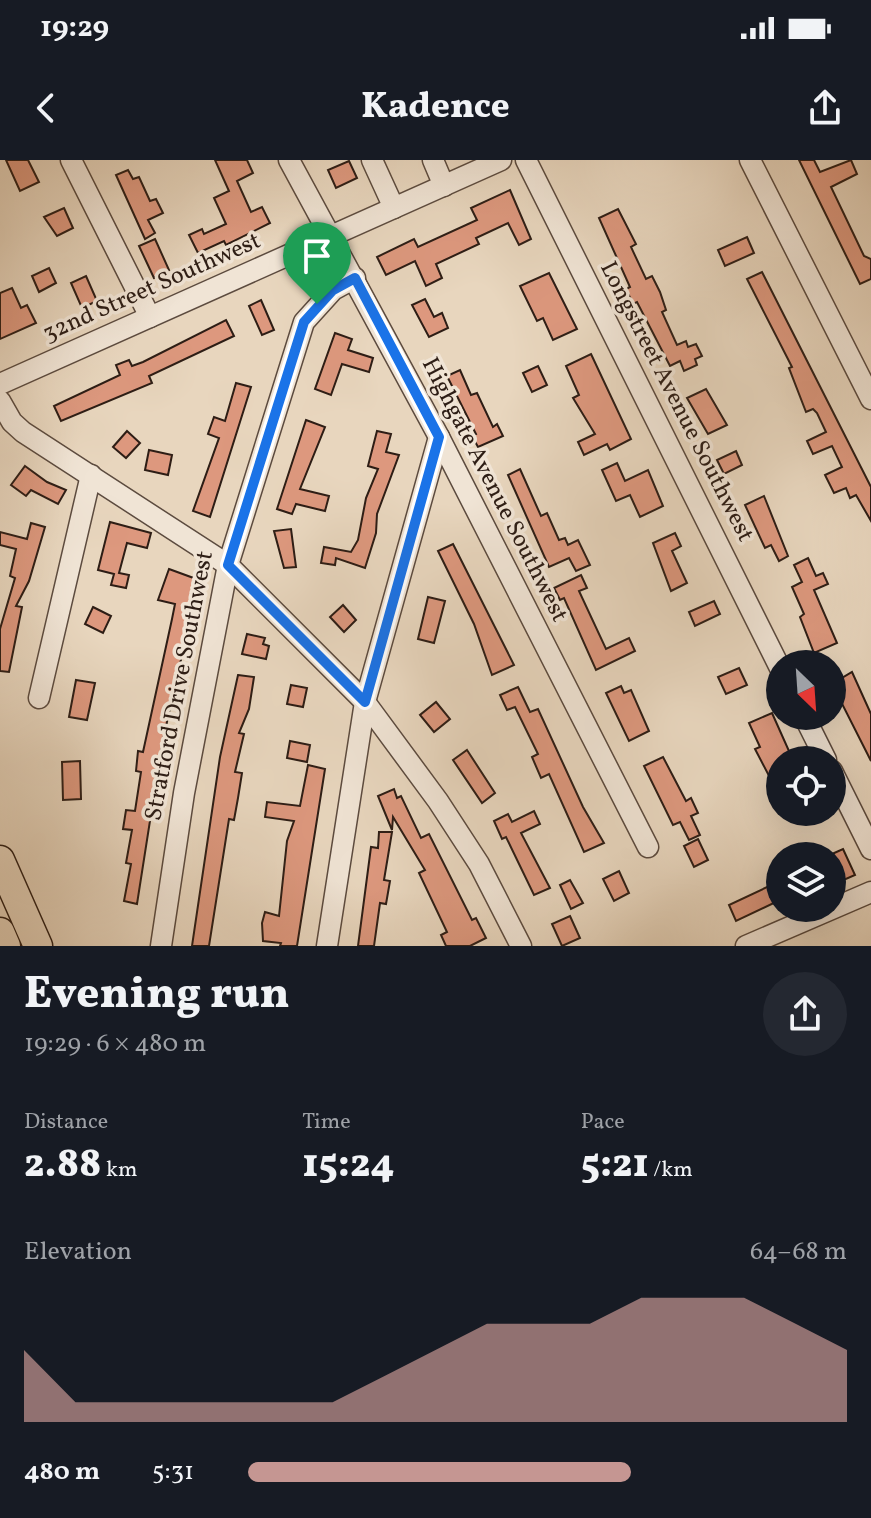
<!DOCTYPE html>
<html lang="en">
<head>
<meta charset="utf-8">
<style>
	body { margin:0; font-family:Vollkorn,serif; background:#242831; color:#f1f3f6; height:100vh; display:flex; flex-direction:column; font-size:30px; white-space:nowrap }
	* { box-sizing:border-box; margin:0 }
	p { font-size:26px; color:#9ea1a6 }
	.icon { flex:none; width:44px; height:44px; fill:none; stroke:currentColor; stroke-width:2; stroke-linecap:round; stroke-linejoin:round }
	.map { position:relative; height:786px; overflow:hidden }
	.drawer { display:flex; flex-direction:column; background:#171b24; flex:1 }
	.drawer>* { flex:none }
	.needle { width:52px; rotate:155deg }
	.buttons { position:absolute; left:766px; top:490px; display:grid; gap:16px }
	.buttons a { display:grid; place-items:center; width:80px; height:80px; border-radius:50%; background:#171b24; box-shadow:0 8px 32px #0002; font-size:40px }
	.pin { position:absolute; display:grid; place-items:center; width:68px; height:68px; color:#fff; margin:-82px -34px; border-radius:50% 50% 50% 0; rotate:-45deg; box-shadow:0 0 8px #0007 }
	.pin .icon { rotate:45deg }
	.round { display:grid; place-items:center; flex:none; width:84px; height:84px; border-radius:42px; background:#242831 }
	.headline { display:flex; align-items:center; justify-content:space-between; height:136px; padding:0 24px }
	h1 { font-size:44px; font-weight:800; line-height:60px }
	.stats { display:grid; grid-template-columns:repeat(3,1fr); gap:12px; height:136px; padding:8px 24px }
	.stats div { display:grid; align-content:center }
	.stats b { font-size:40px; font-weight:800 }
	.stats small { font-size:22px; font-weight:400 }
	.stats p { font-size:22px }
	.chart { height:224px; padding:16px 24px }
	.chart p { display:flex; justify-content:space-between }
	.chart svg { width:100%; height:144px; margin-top:8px; fill:#c59692; opacity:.7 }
	ul { padding:0 24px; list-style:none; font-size:26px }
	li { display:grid; grid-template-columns:128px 96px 1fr; align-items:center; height:60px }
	li i { height:20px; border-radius:10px; background:#c59692 }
	.status { display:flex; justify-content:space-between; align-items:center; height:56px; padding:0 40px; background:#171b24; direction:ltr }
	.status svg { height:22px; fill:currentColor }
	header { display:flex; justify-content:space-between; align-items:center; height:104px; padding:0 24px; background:#171b24; font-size:36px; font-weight:800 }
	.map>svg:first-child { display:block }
</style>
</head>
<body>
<div class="status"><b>19:29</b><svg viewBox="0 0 49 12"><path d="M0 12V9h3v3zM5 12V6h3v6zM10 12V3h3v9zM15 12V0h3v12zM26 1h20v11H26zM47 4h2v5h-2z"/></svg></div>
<header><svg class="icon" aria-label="back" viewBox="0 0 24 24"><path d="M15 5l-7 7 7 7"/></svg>Kadence<svg class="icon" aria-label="share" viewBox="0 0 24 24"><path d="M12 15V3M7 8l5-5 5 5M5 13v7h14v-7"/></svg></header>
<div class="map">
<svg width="871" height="786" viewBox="0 0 871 786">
	<rect width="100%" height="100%" fill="#e8d6be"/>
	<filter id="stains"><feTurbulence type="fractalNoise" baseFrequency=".0025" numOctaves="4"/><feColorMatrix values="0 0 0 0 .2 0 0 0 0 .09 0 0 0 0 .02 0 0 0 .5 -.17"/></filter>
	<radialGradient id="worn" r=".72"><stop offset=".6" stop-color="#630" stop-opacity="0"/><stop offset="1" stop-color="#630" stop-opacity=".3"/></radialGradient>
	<!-- building -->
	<g fill="#dd987e" stroke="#2d1d15" stroke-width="2">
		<path d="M6 0H28L39 22 20 31Z"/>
		<path d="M215 0H247L253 13 237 21 251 52 262 47 270 63 226 85 224 81 198 93 189 75 202 69 204 74 226 64 214 38 229 31Z"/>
		<path d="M799 0H814L820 12 851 0 857 14 831 27 864 96 871 99V119L860 124Z"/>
		<path d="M349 1 357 18 336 28 328 10Z"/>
		<path d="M128 10 133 19 139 17 150 41 156 39 163 53 148 60 155 73 145 79 116 15Z"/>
		<path d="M510 30 531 79 519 85 508 63 476 78 479 84 436 104 442 118 426 126 415 101 386 115 377 97 414 79 418 87 477 60 471 48Z"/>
		<path d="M64 48 73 68 57 76 44 57Z"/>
		<path d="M618 49 636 84 631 87 646 119 652 116 660 132 666 150 662 152 677 185 686 181 688 187 696 184 702 196 695 199 697 205 684 211 680 201 670 206 637 142 633 144 626 129 630 127 599 58Z"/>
		<path d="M747 77 754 93 725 106 718 90Z"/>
		<path d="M155 79 169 110 154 118 139 86Z"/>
		<path d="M49 108 56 123 39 132 32 116Z"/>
		<path d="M762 112 871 327V361L856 335 850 338 846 328 834 333 825 315 842 307 832 286 813 294 807 281 826 272 817 253 813 249 806 252 789 208 792 207 747 119Z"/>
		<path d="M549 113 577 169 553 180 543 158 537 161 520 126Z"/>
		<path d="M86 116 97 141 82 148 71 123Z"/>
		<path d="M12 128 21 148 27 145 36 163 0 179V133Z"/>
		<path d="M425 139 434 157 442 153 448 168 429 177 412 145Z"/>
		<path d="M261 140 274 170 262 175 249 146Z"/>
		<path d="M226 160 234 176 149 216 152 223 61 261 54 246 120 215 116 205 129 200 132 206 143 202Z"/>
		<path d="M335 173 352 179 348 190 373 198 369 212 342 204 331 235 315 229Z"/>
		<path d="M591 194 631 279 610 290 607 284 584 295 578 282 595 274 573 238 579 235 566 206Z"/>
		<path d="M538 206 547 225 532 232 523 213Z"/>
		<path d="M460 210 471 235 477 233 493 267 497 264 503 276 478 287 472 276 476 274 447 216Z"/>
		<path d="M236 223 251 227 210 357 193 351 219 278 208 274 214 257 225 261Z"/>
		<path d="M706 229 727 265 708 274 687 238Z"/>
		<path d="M306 260 325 267 300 329 329 336 325 351 296 344 292 354 277 349Z"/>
		<path d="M127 271 140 283 126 298 113 287Z"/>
		<path d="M377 271 391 274 386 292 399 295 377 354 376 373 365 408 336 398 335 405 321 403 324 387 351 392 358 380 366 338 378 309 368 306Z"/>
		<path d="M149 290 172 295 168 315 145 310Z"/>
		<path d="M736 291 742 305 724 314 717 300Z"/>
		<path d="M617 303 625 321 648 310 663 346 640 357 630 335 616 341 602 310Z"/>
		<path d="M25 306 47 322 66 330 58 344 31 330 26 336 11 325Z"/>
		<path d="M520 309 541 356 547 353 559 380 565 378 568 385 578 380 590 405 576 411 569 398 549 407 508 315Z"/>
		<path d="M764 336 788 396 779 401 771 385 765 388 745 345Z"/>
		<path d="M110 362 151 373 147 388 127 383 119 413 129 415 126 428 111 425 114 414 98 410Z"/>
		<path d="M31 363 45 367 29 421 16 446 22 447 9 512 0 511V469L15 418 10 416 16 389 0 385V372L27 379Z"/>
		<path d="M291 369 296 407 284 408 274 371Z"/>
		<path d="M675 373 681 386 672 391 687 423 671 431 653 383Z"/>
		<path d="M453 384 514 505 492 515 474 464 438 391Z"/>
		<path d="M808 398 816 416 823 413 828 424 814 430 837 483 814 493 800 457 804 454 792 427 802 422 794 405Z"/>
		<path d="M169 409 199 420 162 584 137 744 124 741 131 704 126 703 132 670 123 669 126 650 135 651 141 612 136 611 138 591 143 592 172 459 175 444 158 440Z"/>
		<path d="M581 415 587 428 579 431 606 489 629 478 635 491 596 510 564 438 560 440 554 428Z"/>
		<path d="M428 437 445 441 434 483 418 479Z"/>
		<path d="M714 441 720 454 695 466 689 452Z"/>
		<path d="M343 445 356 460 344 472 330 457Z"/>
		<path d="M93 447 111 456 103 473 85 464Z"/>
		<path d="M247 474 265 478 263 484 269 486 266 499 242 494Z"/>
		<path d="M739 508 747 525 726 534 718 517Z"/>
		<path d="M852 512 871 554V601L832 524Z"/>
		<path d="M238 515 254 517 249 549 239 573 244 574 235 612 242 613 238 638 234 660 229 659 209 786H192L220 597Z"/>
		<path d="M76 520 95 523 87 560 69 557Z"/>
		<path d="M291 525 307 528 303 547 287 544Z"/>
		<path d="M621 526 624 533 631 530 649 571 629 581 606 533Z"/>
		<path d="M518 527 530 552 538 549 583 647 604 683 584 692 549 614 541 618 532 597 538 594 515 547 507 550 500 535Z"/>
		<path d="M436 542 450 559 434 572 420 555Z"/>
		<path d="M772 553 793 600H780V637L755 589 760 587 749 563Z"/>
		<path d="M290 581 310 585 307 602 287 598Z"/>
		<path d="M467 590 495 633 482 643 453 600Z"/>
		<path d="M663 597 686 641 691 638 698 653 691 656 700 675 689 680 680 662 673 665 644 606Z"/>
		<path d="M80 601 81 639 63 640 62 602Z"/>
		<path d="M308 605 325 609 297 786H280L281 783 263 781 262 763 265 752 279 756 287 681 294 661 265 657 267 642 300 646Z"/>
		<path d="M394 629 397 638 401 636 421 678 429 674 472 760 476 758 486 778 470 786H446L441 775 447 772 419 713 425 710 393 657 392 670 378 636Z"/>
		<path d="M534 651 540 664 521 673 550 728 534 735 506 677 502 679 494 661 508 654 512 662Z"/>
		<path d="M379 672H392L384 720 390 721 386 744 380 743 374 786H358L371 687 378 688Z"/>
		<path d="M698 679 708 700 694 707 684 686Z"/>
		<path d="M843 689 855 715 839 722 832 706V694Z"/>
		<path d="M619 711 629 733 614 741 603 719Z"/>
		<path d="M570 720 583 743 571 749 560 725Z"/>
		<path d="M780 721V740L736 761 729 745Z"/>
		<path d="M570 756 580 778 562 786 552 764Z"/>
	</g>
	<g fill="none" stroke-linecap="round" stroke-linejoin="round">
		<defs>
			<g id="minor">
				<path d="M71 0 150 157"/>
				<path d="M289 0 439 277 648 687"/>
				<path d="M372 0 394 48"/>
				<path d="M433 0 444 26"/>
				<path d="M526 0 780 508"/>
				<path d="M750 0 871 239"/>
				<path d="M0 224 501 0"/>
				<path d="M0 241 12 262 23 272 228 405 365 542 438 641 479 704 521 786"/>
				<path d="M39 538 91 315"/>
				<path d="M804 556 826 600"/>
				<path d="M832 611 871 689"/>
				<path d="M161 786 184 633 228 405 304 162 333 130 355 118"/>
				<path d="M327 786 365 542 439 277"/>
				<path d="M746 786 871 732"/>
			</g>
			<g id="highway">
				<path d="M0 700 38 786"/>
				<path d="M0 772 6 786"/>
			</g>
		</defs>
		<!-- minor casing -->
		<use href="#minor" stroke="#5c4b3f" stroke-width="23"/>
		<!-- highway casing -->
		<use href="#highway" stroke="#2d1d15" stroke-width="31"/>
		<!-- minor -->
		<use href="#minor" stroke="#f0e4d5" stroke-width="20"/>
		<!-- highway -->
		<use href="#highway" stroke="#e8d6be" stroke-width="28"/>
	</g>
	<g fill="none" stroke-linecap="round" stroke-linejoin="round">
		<defs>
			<path id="route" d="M355 118 439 277 365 542 228 405 304 162 333 130Z"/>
		</defs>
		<!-- route casing -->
		<use href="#route" stroke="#fff" stroke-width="16"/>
		<!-- route -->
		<use href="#route" stroke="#1a73e8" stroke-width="10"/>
	</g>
	<g text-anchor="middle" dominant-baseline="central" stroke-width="7" stroke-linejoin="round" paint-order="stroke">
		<!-- street labels -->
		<g font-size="24" fill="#2d1d15" stroke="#f0e4d5">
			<text transform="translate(152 128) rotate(-24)">32nd Street Southwest</text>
			<text transform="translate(676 242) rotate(63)">Longstreet Avenue Southwest</text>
			<text transform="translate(494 330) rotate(63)">Highgate Avenue Southwest</text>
			<text transform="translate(180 526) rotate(-79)">Stratford Drive Southwest</text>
		</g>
	</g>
	<rect width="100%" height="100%" filter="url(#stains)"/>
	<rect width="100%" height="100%" fill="url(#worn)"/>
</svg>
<div class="buttons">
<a><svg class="needle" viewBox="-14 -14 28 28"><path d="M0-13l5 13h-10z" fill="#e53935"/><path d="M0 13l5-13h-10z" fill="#9ea1a6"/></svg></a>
<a><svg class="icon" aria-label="locate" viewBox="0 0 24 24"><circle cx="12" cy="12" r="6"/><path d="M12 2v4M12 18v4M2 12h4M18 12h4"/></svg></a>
<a><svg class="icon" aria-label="layers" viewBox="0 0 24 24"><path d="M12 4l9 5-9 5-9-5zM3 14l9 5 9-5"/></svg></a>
</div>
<div class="pin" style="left:317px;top:144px;background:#1e9e55"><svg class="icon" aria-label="arrive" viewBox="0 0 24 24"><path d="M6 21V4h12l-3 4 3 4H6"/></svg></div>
</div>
<section class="drawer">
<div class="headline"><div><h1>Evening run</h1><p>19:29 · 6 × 480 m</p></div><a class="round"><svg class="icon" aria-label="share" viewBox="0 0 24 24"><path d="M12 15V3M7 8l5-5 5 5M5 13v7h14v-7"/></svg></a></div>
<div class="stats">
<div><p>Distance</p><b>2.88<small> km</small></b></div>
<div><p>Time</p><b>15:24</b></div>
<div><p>Pace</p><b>5:21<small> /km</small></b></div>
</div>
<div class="chart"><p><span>Elevation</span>64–68 m</p>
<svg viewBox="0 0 160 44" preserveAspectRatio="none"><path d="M0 44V22L10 38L20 38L30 38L40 38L50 38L60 38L70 30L80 22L90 14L100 14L110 14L120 6L130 6L140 6L150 14L160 22V44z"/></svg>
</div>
<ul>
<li><b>480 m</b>5:31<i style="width:64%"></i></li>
</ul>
</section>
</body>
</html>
